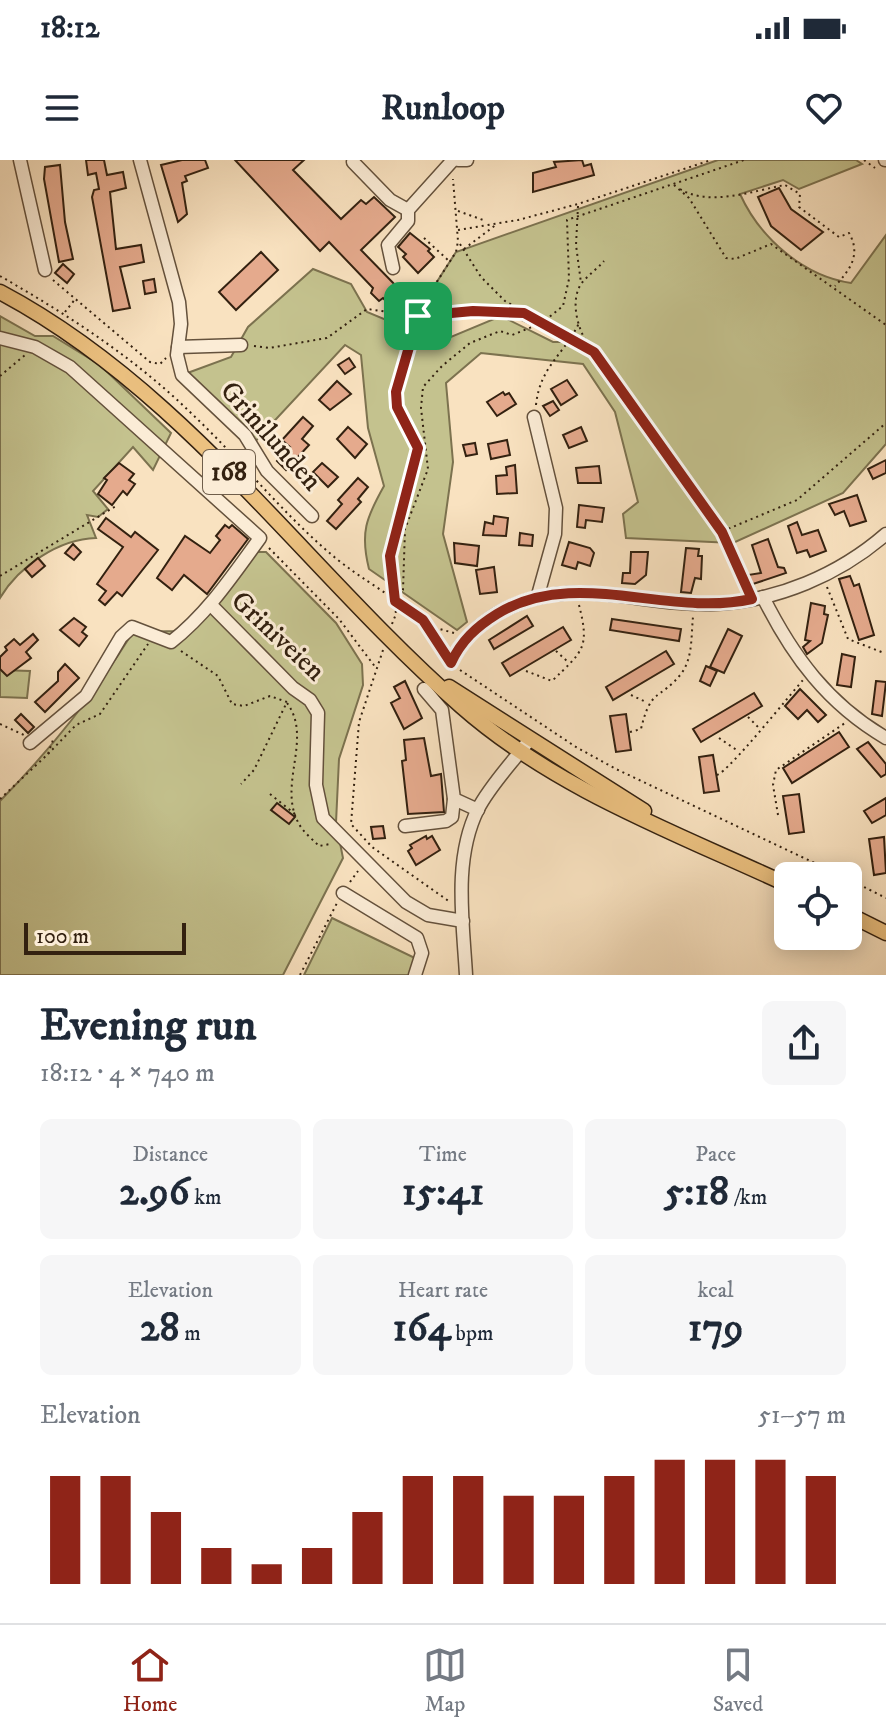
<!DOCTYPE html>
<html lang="en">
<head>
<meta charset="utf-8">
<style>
	body { margin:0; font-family:"IM FELL DW Pica",serif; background:#f6f6f7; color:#1f2937; height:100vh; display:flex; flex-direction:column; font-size:30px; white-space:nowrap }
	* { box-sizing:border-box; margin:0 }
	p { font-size:26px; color:#747a83 }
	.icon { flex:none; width:44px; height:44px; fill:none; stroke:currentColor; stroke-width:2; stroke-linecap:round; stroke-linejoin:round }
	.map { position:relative; height:815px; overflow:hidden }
	.panel { display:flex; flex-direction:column; background:#fff; flex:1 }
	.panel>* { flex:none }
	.tools { position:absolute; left:774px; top:702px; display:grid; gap:16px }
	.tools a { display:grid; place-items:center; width:88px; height:88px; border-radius:12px; background:#fff; box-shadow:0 4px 20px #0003; font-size:40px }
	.scale { position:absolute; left:24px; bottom:20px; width:162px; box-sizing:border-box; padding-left:8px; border:4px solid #332110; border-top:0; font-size:22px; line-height:28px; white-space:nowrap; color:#332110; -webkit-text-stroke:6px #fbecd6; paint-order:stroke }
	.pin { position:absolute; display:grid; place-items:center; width:68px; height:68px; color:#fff; margin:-34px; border-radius:16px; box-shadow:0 4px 12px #0006 }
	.round { display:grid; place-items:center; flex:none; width:84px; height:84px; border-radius:12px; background:#f6f6f7 }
	.summary { display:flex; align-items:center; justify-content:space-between; height:136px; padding:0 40px }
	h1 { font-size:44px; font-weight:800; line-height:60px }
	.figures { display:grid; grid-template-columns:repeat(3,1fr); gap:12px; height:136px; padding:8px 40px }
	.figures div { display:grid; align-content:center; border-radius:12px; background:#f6f6f7; text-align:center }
	.figures b { font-size:40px; font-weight:800 }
	.figures small { font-size:22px; font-weight:400 }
	.figures p { font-size:22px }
	.chart { height:224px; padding:16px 40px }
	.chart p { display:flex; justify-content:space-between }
	.chart svg { width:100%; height:144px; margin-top:8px; stroke:#8f2418; stroke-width:6 }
	.status { display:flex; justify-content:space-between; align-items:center; height:56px; padding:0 40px; background:#fff; direction:ltr }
	.status svg { height:22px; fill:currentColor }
	header { display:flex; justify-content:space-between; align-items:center; height:104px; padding:0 40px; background:#fff; font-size:36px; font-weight:800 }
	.tab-bar { display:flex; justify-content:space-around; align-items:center; height:112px; border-top:2px solid #e0e1e3; background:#fff; font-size:22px; color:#747a83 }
	.tab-bar a { display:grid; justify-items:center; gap:4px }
	.tab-bar .active { color:#8f2418 }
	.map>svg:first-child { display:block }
</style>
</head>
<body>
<div class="status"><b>18:12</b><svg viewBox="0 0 49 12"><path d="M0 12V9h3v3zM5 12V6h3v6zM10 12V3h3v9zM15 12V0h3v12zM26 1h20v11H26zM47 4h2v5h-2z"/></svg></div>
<header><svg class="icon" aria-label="menu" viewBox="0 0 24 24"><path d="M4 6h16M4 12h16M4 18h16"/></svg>Runloop<svg class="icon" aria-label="heart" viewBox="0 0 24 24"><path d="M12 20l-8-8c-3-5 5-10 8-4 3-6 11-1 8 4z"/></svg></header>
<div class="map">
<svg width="886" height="815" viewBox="0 0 886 815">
	<rect width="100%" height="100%" fill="#f9e2c0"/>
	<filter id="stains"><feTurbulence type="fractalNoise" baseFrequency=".0025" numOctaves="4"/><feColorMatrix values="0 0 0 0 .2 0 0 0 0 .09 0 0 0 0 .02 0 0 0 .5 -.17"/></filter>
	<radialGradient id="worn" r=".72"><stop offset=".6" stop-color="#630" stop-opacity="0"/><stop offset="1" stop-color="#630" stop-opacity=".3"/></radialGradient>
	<!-- green -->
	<g fill="#c4c28e" stroke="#7c724f" stroke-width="2">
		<path d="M718 0H856L862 4 799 29 783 20 740 34C760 78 803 116 851 123L886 75V284L843 333 733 383 626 378 623 354 638 342 615 252 583 204 481 193 446 223 453 302 443 374 467 462 457 470 369 409C360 373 366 358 384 326L368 268 361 195 345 185 250 287 182 215 231 197 248 167 313 109 351 124 367 152 439 182 501 156 553 182H561L556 176 494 147 422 145 456 92Z"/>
		<path d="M0 156 35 176H53L100 205 171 273 153 310 133 287 93 331 108 349 98 357 87 355 96 378C59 379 19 406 0 438Z"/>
		<path d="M256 392H266L336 463 362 504 363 525 339 599 336 663 343 698 283 815H0V641C53 587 93 536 133 472L178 471 211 453Z"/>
		<path d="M0 510 30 511 27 538 0 537Z"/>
		<path d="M332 758 419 800 412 815H304Z"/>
	</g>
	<!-- building -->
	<g fill="#e5aa8d" stroke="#332110" stroke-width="2">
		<path d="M86 0H104L107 15 123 12 126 28 110 32 116 89 141 85 144 102 120 107 130 148 113 151 92 37 94 30 99 29 96 13 88 15Z"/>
		<path d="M182 0H205L208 8 185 16 187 21 182 23 187 54 178 62 161 5Z"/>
		<path d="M235 0H304L293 10 341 59 361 40 366 44 374 37 395 57 361 90 401 131 388 143 383 138 379 141 371 133 373 128 329 82 320 91Z"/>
		<path d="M582 0 584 6 591 4 594 15 533 32V13L556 7 554 2Z"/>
		<path d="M60 5 65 62 73 99 59 102 44 19 45 7Z"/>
		<path d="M779 28 791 49 823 72 801 90 771 66 758 37Z"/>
		<path d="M410 73 430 89 428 91 434 97 418 113 403 97 406 94 398 87Z"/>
		<path d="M261 92 278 110 236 150 219 132Z"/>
		<path d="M63 104 74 114 67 123 55 113Z"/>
		<path d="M154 119 156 132 145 134 143 121Z"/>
		<path d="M349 198 355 207 345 214 338 205Z"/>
		<path d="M567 220 577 235 561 245 551 229Z"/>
		<path d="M337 221 351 234 330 250 319 240Z"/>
		<path d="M503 232 505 235 509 233 516 244 497 256 487 242Z"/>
		<path d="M553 241 559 250 550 256 543 246Z"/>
		<path d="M303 257 313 266 302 279 309 285 286 310 277 301 290 287 282 280Z"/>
		<path d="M348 267 367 284 355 298 337 279Z"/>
		<path d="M581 267 587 281 569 288 563 275Z"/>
		<path d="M507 280 510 295 491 299 488 284Z"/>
		<path d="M475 283 477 294 466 296 463 285Z"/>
		<path d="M886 300V313L873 319 868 309Z"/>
		<path d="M119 303 134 314 129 320 135 324 127 335 123 331 112 345 98 334 107 320 104 318Z"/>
		<path d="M322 303 338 317 328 327 313 312Z"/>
		<path d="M515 305 517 333 497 334 496 316 507 315 506 307Z"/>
		<path d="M599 306 601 323H578L576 308Z"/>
		<path d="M358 318 368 327 358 339 361 342 336 369 327 361 342 344 338 340Z"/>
		<path d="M857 335 866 361 850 366 844 351 835 355 829 344Z"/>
		<path d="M579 345 604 348 602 362 586 360 585 368 577 367Z"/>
		<path d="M494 356 508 358 506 376 483 375 485 362 493 364Z"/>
		<path d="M106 358 131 377 135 372 158 390 122 436 117 432 105 445 99 440 106 431 97 424 123 387 98 369Z"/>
		<path d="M797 362 802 375 818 370 826 391 810 397 807 390 797 393 788 366Z"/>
		<path d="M225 365 229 368 232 365 248 379 207 434 184 415 172 430 157 418 185 376 210 393 220 380 216 376Z"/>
		<path d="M520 373 533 375 532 386 519 385Z"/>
		<path d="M768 379 778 407 784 408 786 413 750 425 748 415 761 413 752 385Z"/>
		<path d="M569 382 590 388 594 393 590 406 578 402 576 409 562 405Z"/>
		<path d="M454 383 479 386 477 406 455 403Z"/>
		<path d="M73 384 81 392 74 400 65 393Z"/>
		<path d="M686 388 699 389 698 396H702L701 419 695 418 691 433 681 432Z"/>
		<path d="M631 392H648L646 415 635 424 622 423 623 413H630Z"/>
		<path d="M38 398 45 406 32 417 25 409Z"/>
		<path d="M494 407 497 432 480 434 476 410Z"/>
		<path d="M850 416 854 426 859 424 874 475 859 480 839 419Z"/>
		<path d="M811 443 825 446 824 454 828 455 822 483 807 494 803 487 810 481 805 480Z"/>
		<path d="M527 456 533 466 494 489 489 480Z"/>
		<path d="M74 458 86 467 82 472 87 476 79 486 60 470Z"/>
		<path d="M612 459 681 469 679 481 610 470Z"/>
		<path d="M563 467 571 480 510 516 502 503Z"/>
		<path d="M728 469 742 476 724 513 710 507Z"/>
		<path d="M33 474 38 480 26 492 31 498 7 516 0 509V497L7 490 5 487 14 479 20 485Z"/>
		<path d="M666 491 674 504 613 540 606 527Z"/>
		<path d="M842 494 855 497 851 527 837 525Z"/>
		<path d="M65 504 79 518 45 552 35 542 58 521V512Z"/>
		<path d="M706 506 717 511 710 526 700 521Z"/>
		<path d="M405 521 422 558 404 569 391 543 400 538 394 527Z"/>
		<path d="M876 521 886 522 882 556 872 554Z"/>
		<path d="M800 529 826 555 818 562 807 550 798 559 785 546Z"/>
		<path d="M754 533 762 546 701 582 693 569Z"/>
		<path d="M21 554 34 567 28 573 15 560Z"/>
		<path d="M626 554 631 590 616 592 610 556Z"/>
		<path d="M839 572 849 587 792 623 783 608Z"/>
		<path d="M424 578 431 616 441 614 444 652 408 654 402 601 406 600 404 580Z"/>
		<path d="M868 582 886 604V614L881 617 857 589Z"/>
		<path d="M713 595 719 631 704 633 699 597Z"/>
		<path d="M799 634 804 672 789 674 783 636Z"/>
		<path d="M886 638V655L872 663 864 651Z"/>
		<path d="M277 643 295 657 289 664 271 650Z"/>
		<path d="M383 666 385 678 373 679 371 667Z"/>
		<path d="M426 676 427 679 432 676 440 690 416 705 408 691 412 688 410 685Z"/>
		<path d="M884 677 886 713 874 715 869 679Z"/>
	</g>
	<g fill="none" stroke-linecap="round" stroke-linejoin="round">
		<defs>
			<g id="minor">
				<path d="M20 0 45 110"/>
				<path d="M140 0 179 142 181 164 177 195 182 215 245 275 267 311 312 356"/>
				<path d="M458 0H467"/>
				<path d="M885 0H886"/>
				<path d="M353 2 390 40 408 50"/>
				<path d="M393 108 388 85 408 61V50L453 0"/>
				<path d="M0 178 35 187 70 207 260 378C233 415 208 453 171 482L132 467 121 477 86 536 30 583"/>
				<path d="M178 187 241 185"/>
				<path d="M534 257 556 348 555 374 538 435"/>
				<path d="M763 437C793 497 828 544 886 578"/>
				<path d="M211 445 293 528 310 540 318 553 316 625 323 658 406 742 428 755 463 761"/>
				<path d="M451 503C461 481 475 468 495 455 567 411 638 447 715 444 777 441 839 415 886 374"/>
				<path d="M424 529 442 550 454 639 478 650"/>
				<path d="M405 666 446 661 452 657 454 639"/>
				<path d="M343 733 417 778 422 793 415 815"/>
				<path d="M466 815C463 761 453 699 478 649 491 624 513 602 530 579"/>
			</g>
			<g id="major">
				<path d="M0 132C185 230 306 410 461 546 555 629 676 673 788 725"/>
				<path d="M449 527 644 651"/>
				<path d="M848 754 886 773"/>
			</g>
		</defs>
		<!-- minor casing -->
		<use href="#minor" stroke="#64513c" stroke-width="15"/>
		<!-- major casing -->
		<use href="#major" stroke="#332110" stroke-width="17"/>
		<!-- path -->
		<g stroke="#332110" stroke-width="2" stroke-dasharray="2 4" stroke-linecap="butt">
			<path d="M864 0 875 8"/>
			<path d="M674 25 689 38 726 98 735 99 771 84 886 165"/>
			<path d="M680 29C710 47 752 31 785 25L800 34 799 47 839 77 849 73C861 94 851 109 835 126"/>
			<path d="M578 46 576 85 581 123"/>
			<path d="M458 51 486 61"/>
			<path d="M458 70 518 60 578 44 711 0"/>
			<path d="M424 78 449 101"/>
			<path d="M460 84 481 117 505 141 594 192 722 372 747 427"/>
			<path d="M464 89 497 64"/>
			<path d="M0 116C68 155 135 198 192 254 242 301 285 357 338 400 380 433 413 443 442 491"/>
			<path d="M53 120 150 202 160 204 166 198"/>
			<path d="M65 152 76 138"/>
			<path d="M254 186 269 188 327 178 367 149 418 156 473 151 521 153"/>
			<path d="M592 190C579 174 569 143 581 124 587 116 597 109 604 101"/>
			<path d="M0 216 25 195"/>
			<path d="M536 245C540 206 564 195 579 163"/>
			<path d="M723 371 797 340 886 263"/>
			<path d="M269 388 339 459 376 508"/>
			<path d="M0 416 116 346"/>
			<path d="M827 427 848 479 884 493"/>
			<path d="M396 440 403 430 405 369 428 309 421 248 423 227 442 206 470 183 500 171 512 175 542 163 563 146 569 119 567 60 744 0"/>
			<path d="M392 464 396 454 390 396 418 288 397 247 396 232 422 145 456 92 458 81 453 19"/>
			<path d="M429 466 454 473"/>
			<path d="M383 490 359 562 351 664 372 687 450 742"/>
			<path d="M181 491 218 516 232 544 244 546 270 536 287 542 254 610 241 624"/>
			<path d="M556 491 568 502"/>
			<path d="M460 510 576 587 616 609 842 716"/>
			<path d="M526 511 552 521C583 491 590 488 579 445"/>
			<path d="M631 535 646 542"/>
			<path d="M287 543C313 578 278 624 298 662 302 671 312 679 319 686L330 684"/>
			<path d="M748 557 759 568"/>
			<path d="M0 564 24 575"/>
			<path d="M630 572 641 569C651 527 659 541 681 514 693 498 691 476 693 457"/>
			<path d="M719 578 738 591"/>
			<path d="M48 594 76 565 100 554 148 484"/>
			<path d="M717 615C729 611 789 536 803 520"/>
			<path d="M270 634 295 654"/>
			<path d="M0 639 48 594 53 580"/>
			<path d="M778 655 773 625 776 610 845 563"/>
			<path d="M848 719 886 738"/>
			<path d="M350 722 358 711"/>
			<path d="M300 815 338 741"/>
		</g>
		<!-- minor -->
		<use href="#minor" stroke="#fbecd6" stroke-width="12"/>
		<!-- major -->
		<use href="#major" stroke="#ecc180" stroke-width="14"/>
	</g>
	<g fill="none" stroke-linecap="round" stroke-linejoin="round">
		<defs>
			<path id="route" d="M473 151 524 153 594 192 722 372 752 439C666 458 576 406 497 454 476 467 461 481 451 503L423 460 395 441 390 396 418 288 397 247 396 232 418 156Z"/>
		</defs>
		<!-- route casing -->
		<use href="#route" stroke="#fff" stroke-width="16"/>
		<!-- route -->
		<use href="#route" stroke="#8f2418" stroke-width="10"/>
	</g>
	<g text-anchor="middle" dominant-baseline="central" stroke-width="6" stroke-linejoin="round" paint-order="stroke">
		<!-- shield labels -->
		<rect fill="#fbecd6" stroke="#6f5e4b" stroke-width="2" x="203" y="290" width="52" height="44" rx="6"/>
		<g font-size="26" font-weight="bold" fill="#332110">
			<text x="229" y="312">168</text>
		</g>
		<!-- street labels -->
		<g font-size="28" fill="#332110" stroke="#fbecd6">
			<text transform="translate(271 276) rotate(48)">Grinilunden</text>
			<text transform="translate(278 476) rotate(43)">Griniveien</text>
		</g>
	</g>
	<rect width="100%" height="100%" filter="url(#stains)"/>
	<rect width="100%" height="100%" fill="url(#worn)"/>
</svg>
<div class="tools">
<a><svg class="icon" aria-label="locate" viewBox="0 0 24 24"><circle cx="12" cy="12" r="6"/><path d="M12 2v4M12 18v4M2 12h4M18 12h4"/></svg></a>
</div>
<div class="scale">100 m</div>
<div class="pin" style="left:418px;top:156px;background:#1e9e55"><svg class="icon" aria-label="arrive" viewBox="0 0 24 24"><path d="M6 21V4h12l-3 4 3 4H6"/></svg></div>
</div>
<section class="panel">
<div class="summary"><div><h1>Evening run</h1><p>18:12 · 4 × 740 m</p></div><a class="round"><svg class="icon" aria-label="share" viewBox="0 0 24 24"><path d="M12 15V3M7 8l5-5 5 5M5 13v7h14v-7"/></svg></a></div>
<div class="figures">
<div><p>Distance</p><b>2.96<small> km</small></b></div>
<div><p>Time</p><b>15:41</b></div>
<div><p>Pace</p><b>5:18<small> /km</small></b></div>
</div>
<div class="figures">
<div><p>Elevation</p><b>28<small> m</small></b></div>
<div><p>Heart rate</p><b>164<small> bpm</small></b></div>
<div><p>kcal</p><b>179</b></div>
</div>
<div class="chart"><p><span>Elevation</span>51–57 m</p>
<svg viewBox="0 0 160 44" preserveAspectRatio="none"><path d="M5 44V11M15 44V11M25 44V22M35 44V33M45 44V38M55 44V33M65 44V22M75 44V11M85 44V11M95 44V17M105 44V17M115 44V11M125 44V6M135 44V6M145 44V6M155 44V11"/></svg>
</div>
</section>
<nav class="tab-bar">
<a class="active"><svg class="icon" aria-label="home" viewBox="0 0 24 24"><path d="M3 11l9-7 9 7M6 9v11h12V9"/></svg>Home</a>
<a><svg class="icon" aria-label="map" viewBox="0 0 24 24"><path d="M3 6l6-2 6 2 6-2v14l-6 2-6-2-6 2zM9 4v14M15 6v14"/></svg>Map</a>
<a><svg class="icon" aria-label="saved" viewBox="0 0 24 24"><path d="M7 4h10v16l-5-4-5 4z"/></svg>Saved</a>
</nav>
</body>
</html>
